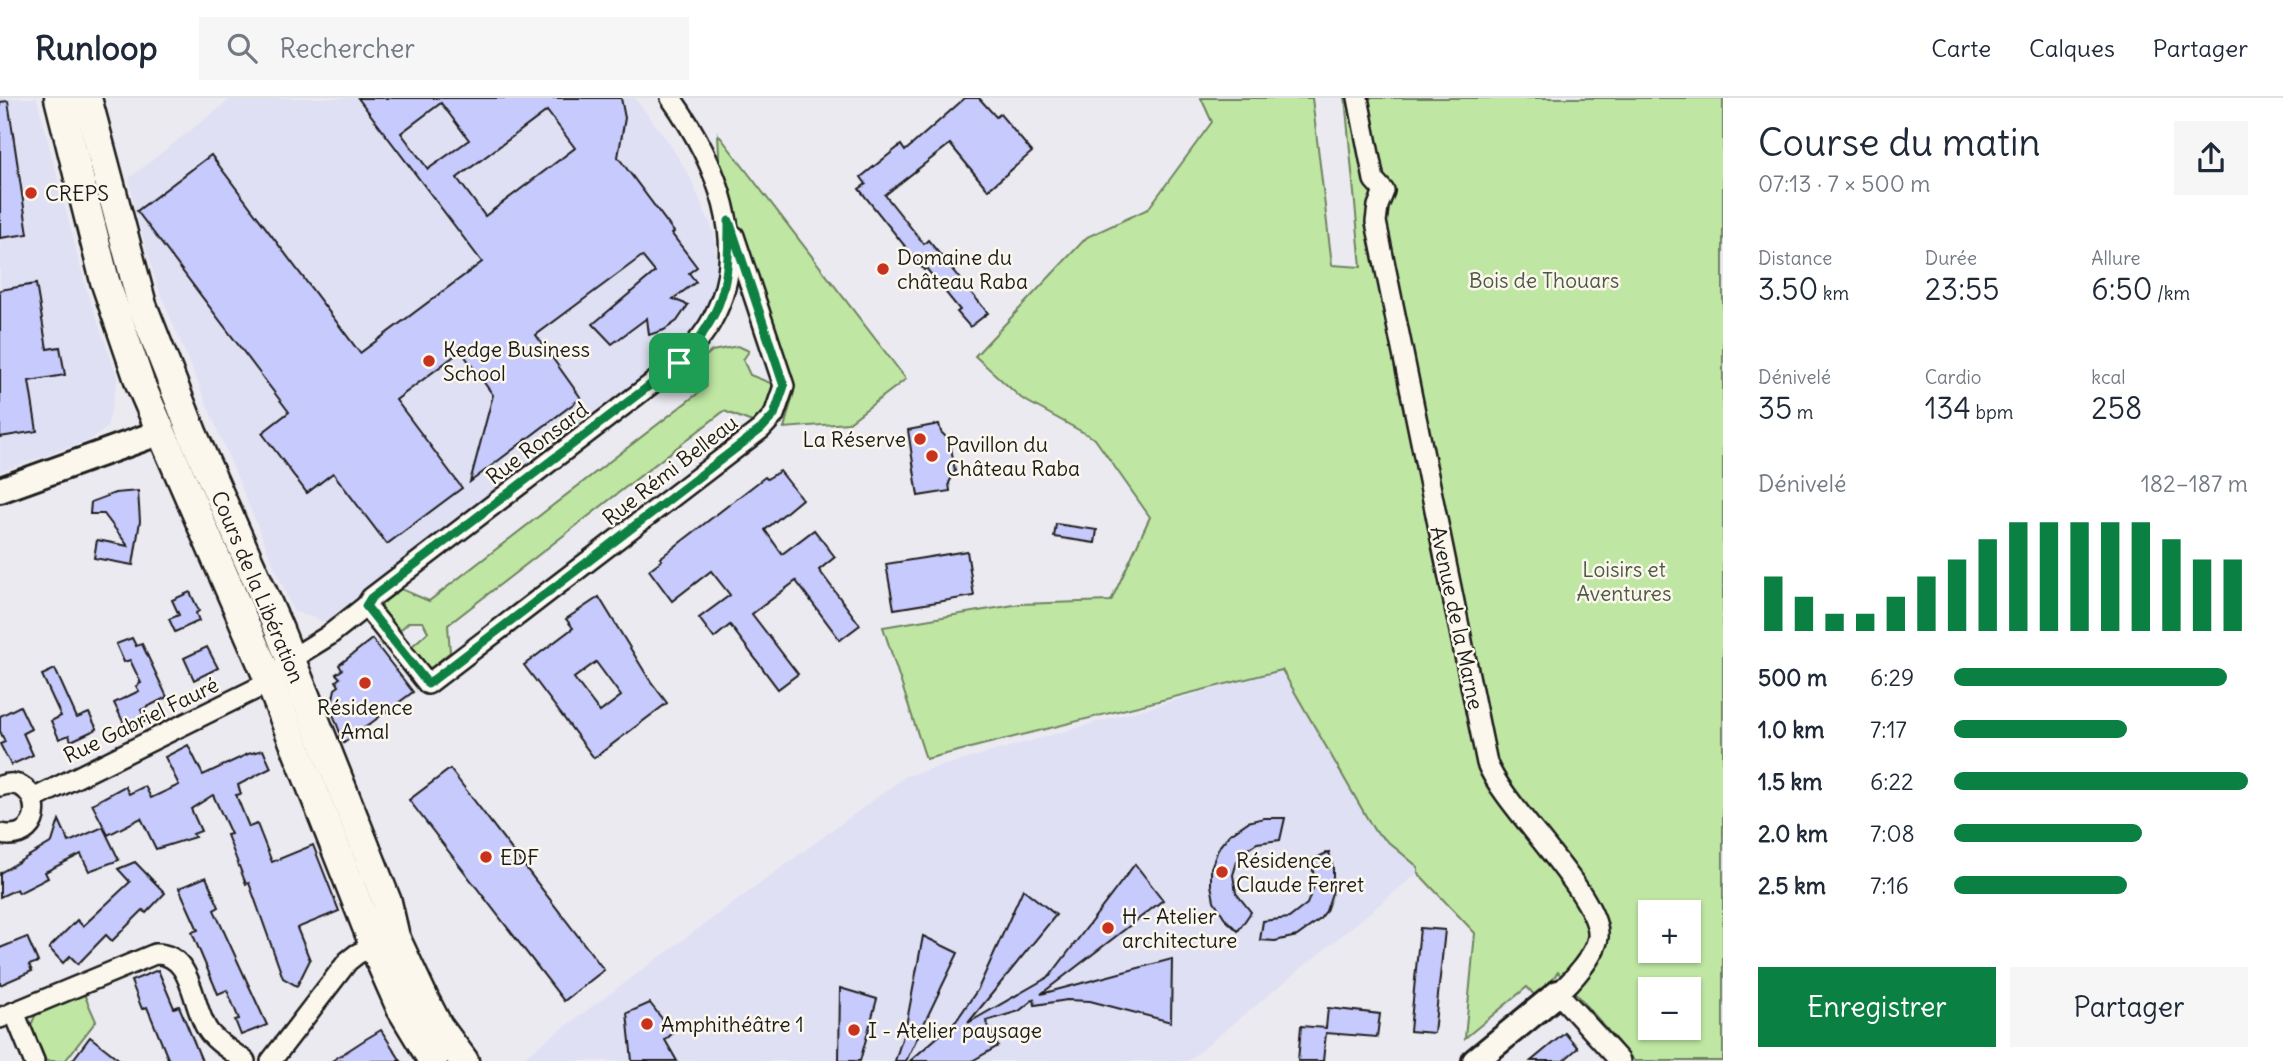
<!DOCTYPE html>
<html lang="fr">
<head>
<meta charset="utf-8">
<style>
	body { margin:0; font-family:Delius,sans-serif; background:#f6f6f7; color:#1f2937; height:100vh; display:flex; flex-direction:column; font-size:26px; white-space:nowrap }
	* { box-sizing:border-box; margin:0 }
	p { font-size:23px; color:#747a83 }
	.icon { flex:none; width:38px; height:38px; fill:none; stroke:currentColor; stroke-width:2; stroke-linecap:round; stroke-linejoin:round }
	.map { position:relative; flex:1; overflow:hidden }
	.sheet { display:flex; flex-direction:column; background:#fff; width:560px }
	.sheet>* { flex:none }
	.fabs { position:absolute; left:1638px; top:802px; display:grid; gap:14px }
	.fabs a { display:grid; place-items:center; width:63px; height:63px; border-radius:0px; background:#fff; box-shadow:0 2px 5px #0004; font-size:35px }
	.pin { position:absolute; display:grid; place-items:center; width:60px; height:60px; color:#fff; margin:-30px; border-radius:14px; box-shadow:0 4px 10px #0006 }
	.round { display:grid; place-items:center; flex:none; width:74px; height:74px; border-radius:0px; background:#f6f6f7 }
	.summary { display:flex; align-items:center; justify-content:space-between; height:119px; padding:0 35px }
	h1 { font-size:38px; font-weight:600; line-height:52px }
	.figures { display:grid; grid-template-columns:repeat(3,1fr); gap:10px; height:119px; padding:7px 35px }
	.figures div { display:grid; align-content:center }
	.figures b { font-size:30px; font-weight:600 }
	.figures small { font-size:19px; font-weight:400 }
	.figures p { font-size:19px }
	.chart { height:196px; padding:14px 35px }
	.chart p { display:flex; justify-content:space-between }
	.chart svg { width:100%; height:126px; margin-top:7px; stroke:#0b8043; stroke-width:6 }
	.cta { display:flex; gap:14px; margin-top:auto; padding:14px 35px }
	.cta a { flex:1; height:80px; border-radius:0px; background:#0b8043; color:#fff; font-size:28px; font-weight:600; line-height:80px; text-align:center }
	.cta a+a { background:#f6f6f7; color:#1f2937 }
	ul { padding:0 35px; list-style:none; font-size:23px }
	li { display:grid; grid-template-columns:112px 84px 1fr; align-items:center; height:52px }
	li i { height:18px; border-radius:9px; background:#0b8043 }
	header { display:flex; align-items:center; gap:42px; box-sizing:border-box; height:98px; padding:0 35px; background:#fff; border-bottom:2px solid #e0e1e3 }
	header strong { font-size:33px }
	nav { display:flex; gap:38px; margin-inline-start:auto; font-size:24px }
	.search { width:490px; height:63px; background:#f6f6f7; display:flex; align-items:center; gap:18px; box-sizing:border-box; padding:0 24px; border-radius:0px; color:#747a83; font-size:26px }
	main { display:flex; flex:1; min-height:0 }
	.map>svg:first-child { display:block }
</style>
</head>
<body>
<header>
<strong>Runloop</strong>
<div class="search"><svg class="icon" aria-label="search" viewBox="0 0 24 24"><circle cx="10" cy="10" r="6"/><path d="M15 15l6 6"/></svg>Rechercher</div>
<nav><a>Carte</a><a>Calques</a><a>Partager</a></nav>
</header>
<main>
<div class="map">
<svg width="1723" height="963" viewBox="0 0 1723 963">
	<rect width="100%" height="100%" fill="#ebeaf1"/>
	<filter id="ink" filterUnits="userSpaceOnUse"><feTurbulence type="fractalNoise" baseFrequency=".0143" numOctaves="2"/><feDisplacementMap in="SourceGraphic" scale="14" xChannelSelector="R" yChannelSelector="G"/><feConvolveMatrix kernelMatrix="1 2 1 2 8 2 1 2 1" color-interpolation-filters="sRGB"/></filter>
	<g filter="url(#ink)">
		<!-- built -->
		<g fill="#e0e0f4">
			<path d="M0 0H37L86 190 118 280 107 330 90 342 0 374Z"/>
			<path d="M232 0H635L669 45 690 79 714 135 718 179 709 209 690 240 668 263 325 524 293 513 157 187 135 112 129 80Z"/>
			<path d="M1282 572 1374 732 1419 769 1418 775 1188 963H518L906 678Z"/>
		</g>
		<!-- green -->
		<g fill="#bfe7a3" stroke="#6e8260" stroke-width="2" fill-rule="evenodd">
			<path d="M1201 0H1312L1332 167 1361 169 1345 0H1723V963H1634L1558 874 1537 900 1527 889 1465 940 1475 835 1418 775V769L1374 732 1282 572 926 661 883 529 1020 506 1111 503 1150 419 1095 341 1021 300 975 258 1087 139 1148 111 1212 24ZM1650 814H1689V852H1650ZM1650 891H1689V929H1650Z"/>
			<path d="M718 36 906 281 848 325 784 330 794 294 720 75Z"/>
			<path d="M738 248 749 253 743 262 750 277 773 286C771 303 766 314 752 324L724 313 448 527 450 554 431 570 424 568 410 550 428 534 423 524H409L398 534 382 512V506L401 491 429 503 706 289 701 262 712 253Z"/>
			<path d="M84 896 96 923 65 963H46L31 927 36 916Z"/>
		</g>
		<!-- building -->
		<g fill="#c7cafc" stroke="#1c1c1c" stroke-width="2" fill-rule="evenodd">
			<path d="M358 0H621L625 20 618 59 674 134 672 136 697 169 689 175 696 184 673 201 688 207 677 223 664 232 649 237 647 220 612 246 593 226 655 174 642 158 536 237 581 300 470 384 493 297 461 253 396 302 462 390 387 446 333 375 307 395 262 335 289 314 137 113 211 57 360 255 482 164ZM441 5 469 42 428 71 401 35ZM547 13 575 50 485 118 457 80Z"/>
			<path d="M965 0H979L996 19 1000 16 1032 54 988 92 950 46 885 97 924 146 928 142 988 215 970 229 957 214 960 212 926 170 924 172 859 91 866 86 861 79 901 47 905 53Z"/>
			<path d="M8 3 28 136 0 140V4Z"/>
			<path d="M36 186 47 251 60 249 65 277 29 283 37 333 0 339V192Z"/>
			<path d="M939 326 941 334 950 343 955 373 949 385 950 393 918 398 908 332Z"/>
			<path d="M780 373 802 401 765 432 782 456 814 432 835 459 819 472 860 527 840 542 796 483 752 516 798 576 778 591 730 527 714 540 699 520 730 497 711 473 672 503 649 472 662 462 660 460 765 379 767 381Z"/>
			<path d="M138 393 140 423 133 467 94 460 97 442 128 448 104 416H90L91 404 115 395Z"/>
			<path d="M1056 426 1097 432 1095 445 1054 439Z"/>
			<path d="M967 453 974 498 894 511 886 466Z"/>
			<path d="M190 494 199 513 196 515 199 523 175 534 169 521 179 517 172 502Z"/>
			<path d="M599 499 649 581 667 605 594 660 524 567 573 530 566 521ZM596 564 621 598 600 614 574 580Z"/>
			<path d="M132 540 136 548 142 546 167 599 141 612 146 623 127 632 114 605 139 593 136 588 141 585 130 562 124 564 116 546Z"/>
			<path d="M372 541 413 594 344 645 331 611 335 591 339 588 336 583 340 580 336 576 342 572 339 567Z"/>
			<path d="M207 549 218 570 194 582 184 560Z"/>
			<path d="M55 571 77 620 89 615 97 631 71 643 69 637 59 641 51 623 61 618 42 577Z"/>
			<path d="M20 608 31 631 23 635 33 657 11 667 0 646 5 644 0 633V618Z"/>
			<path d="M188 647 203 677 248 656 263 652 271 670 238 687 241 696 236 697 249 729 257 726 272 764 313 747 339 813 297 830 310 862 297 888 283 880 249 785 246 786 227 737 231 736 213 697 191 711 201 733 193 736 195 739 156 751 141 720 108 737 92 706 125 688 129 696 145 688 151 700 179 687 165 659Z"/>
			<path d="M450 671 604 872 564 903 409 702Z"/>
			<path d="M1264 720H1285L1280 742 1257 745 1245 753 1237 764 1233 777 1236 795 1251 814 1238 833 1226 822 1214 803 1211 787V770L1219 749 1229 737 1248 724Z"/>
			<path d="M59 722 69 744 103 729 119 762 89 773 81 756 45 774 48 780 19 795 17 791 0 799V775L52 744Z"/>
			<path d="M1329 754 1333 770V792L1326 813 1319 822 1297 838 1275 843 1260 842 1263 823 1289 820 1307 806 1315 785 1311 762Z"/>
			<path d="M135 764 165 795 146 815 143 812 112 843 106 837 78 866 70 858 63 865 49 850 77 822 83 828 130 784 118 771Z"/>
			<path d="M1135 766 1163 802 1041 896 1172 861 1171 924 1090 903 1067 902 1035 907 1034 901 1019 913 986 923 998 948 972 963H910L956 923 978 891 1023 791 1056 817 968 925 1050 878Z"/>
			<path d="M206 779 219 809 214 812 267 927 241 937 235 922 239 921 227 892 218 896 198 849 192 834 198 832 179 790Z"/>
			<path d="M1420 830 1445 832 1434 935 1410 933Z"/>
			<path d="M923 838 958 855 906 963H895L906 928Z"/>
			<path d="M27 839 38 864 29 867 32 873 0 887V850Z"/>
			<path d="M158 872 174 910 179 908 202 963H169L147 909 142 911 131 883Z"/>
			<path d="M840 890 877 901 860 963H839Z"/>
			<path d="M650 905 673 935 665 942 677 963H632L627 915Z"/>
			<path d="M1328 910 1380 916 1377 939 1326 935 1323 963H1298L1301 928 1326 930Z"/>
			<path d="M381 932 401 963H332L366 941Z"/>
			<path d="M1565 935 1578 950 1563 963H1531Z"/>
			<path d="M90 939 98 945 121 963H72Z"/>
		</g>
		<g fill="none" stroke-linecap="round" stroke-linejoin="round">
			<defs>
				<g id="minor">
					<path d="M1358 0 1374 82 1384 93 1378 108 1376 124 1487 665C1503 708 1602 799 1598 839 1596 856 1571 885 1558 895L1620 963"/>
					<path d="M366 508 428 586 761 331 774 317 784 288 734 138"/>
					<path d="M0 688C42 673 50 746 0 736"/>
					<path d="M33 701 270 584 291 561 328 538 366 508 371 500 679 265C691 251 704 238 712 222 753 148 715 62 671 0"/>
					<path d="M14 914 34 963"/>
					<path d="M0 920 155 856C193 855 191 906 207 931 214 943 233 954 245 963"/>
					<path d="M271 963 348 863 357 856 384 843"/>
				</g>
				<g id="tertiary">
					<path d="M0 392 161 334"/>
					<path d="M1475 963 1558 895"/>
				</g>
				<g id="secondary">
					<path d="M59 0 105 183 140 285 270 584 382 867 401 910 433 963"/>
					<path d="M87 0 142 207 193 337 279 532 387 804 395 839 424 901 438 928 464 963"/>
				</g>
			</defs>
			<!-- minor casing -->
			<use href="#minor" stroke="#1c1c1c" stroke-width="24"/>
			<!-- tertiary casing -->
			<use href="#tertiary" stroke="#1c1c1c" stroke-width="30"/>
			<!-- secondary casing -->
			<use href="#secondary" stroke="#1c1c1c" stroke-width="33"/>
			<!-- minor -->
			<use href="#minor" stroke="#fbf7ec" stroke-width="19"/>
			<!-- tertiary -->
			<use href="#tertiary" stroke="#fbf7ec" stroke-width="24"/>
			<!-- secondary -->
			<use href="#secondary" stroke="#fbf7ec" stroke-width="28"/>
		</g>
	</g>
	<g fill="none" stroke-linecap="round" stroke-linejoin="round" filter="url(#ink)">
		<defs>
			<path id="route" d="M729 123 784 288 774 317 761 331 428 586 366 508 371 500 679 265C724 216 729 187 729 123Z"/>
		</defs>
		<!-- route casing -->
		<use href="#route" stroke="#fff" stroke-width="14"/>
		<!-- route -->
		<use href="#route" stroke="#0b8043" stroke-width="9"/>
	</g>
	<!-- markers -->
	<g fill="#c8321e" stroke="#fbf7ec" stroke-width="2.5">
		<circle cx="31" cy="95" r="7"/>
		<circle cx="883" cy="171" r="7"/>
		<circle cx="429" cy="263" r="7"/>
		<circle cx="920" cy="341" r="7"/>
		<circle cx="932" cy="358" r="7"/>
		<circle cx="365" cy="585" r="7"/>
		<circle cx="486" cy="759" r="7"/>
		<circle cx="1222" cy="774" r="7"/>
		<circle cx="1108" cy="830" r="7"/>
		<circle cx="647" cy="926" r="7"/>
		<circle cx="854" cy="932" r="7"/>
	</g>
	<g text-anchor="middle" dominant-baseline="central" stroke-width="5" stroke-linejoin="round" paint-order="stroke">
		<!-- poi labels -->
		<g font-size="21" fill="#1c1c1c" stroke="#fbf7ec" text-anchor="start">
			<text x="45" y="95">CREPS</text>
			<text x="897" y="159">Domaine du<tspan x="897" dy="24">château Raba</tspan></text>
			<text x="443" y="251">Kedge Business<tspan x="443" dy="24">School</tspan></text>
			<text x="906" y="341" text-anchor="end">La Réserve</text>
			<text x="946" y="346">Pavillon du<tspan x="946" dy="24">Château Raba</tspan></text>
			<text x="365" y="609" text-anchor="middle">Résidence<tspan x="365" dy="24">Amal</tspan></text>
			<text x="500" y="759">EDF</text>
			<text x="1236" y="762">Résidence<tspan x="1236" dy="24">Claude Ferret</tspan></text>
			<text x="1122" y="818">H - Atelier<tspan x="1122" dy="24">architecture</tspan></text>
			<text x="661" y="926">Amphithéâtre 1</text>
			<text x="868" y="932">I - Atelier paysage</text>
		</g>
		<!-- park labels -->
		<g font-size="21" fill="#4d5944" stroke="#fbf7ec">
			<text x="1544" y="182">Bois de Thouars</text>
			<text x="1624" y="471">Loisirs et<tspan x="1624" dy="24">Aventures</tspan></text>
		</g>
		<!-- street labels -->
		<g font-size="21" fill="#1c1c1c" stroke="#fbf7ec">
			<text transform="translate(537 345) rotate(-37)">Rue Ronsard</text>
			<text transform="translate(670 372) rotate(-38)">Rue Rémi Belleau</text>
			<text transform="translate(258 489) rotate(67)">Cours de la Libération</text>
			<text transform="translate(1457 520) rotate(78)">Avenue de la Marne</text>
			<text transform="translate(141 622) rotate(-26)">Rue Gabriel Fauré</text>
		</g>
	</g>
</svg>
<div class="fabs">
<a>+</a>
<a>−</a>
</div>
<div class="pin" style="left:679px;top:265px;background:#1e9e55"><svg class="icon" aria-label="arrive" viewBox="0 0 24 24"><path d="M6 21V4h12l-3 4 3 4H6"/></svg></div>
</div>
<section class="sheet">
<div class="summary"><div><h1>Course du matin</h1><p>07:13 · 7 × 500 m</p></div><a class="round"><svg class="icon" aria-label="share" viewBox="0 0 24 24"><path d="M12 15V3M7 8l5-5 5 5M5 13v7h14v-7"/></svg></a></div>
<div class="figures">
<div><p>Distance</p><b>3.50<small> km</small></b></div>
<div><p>Durée</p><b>23:55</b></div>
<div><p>Allure</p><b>6:50<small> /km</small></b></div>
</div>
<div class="figures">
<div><p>Dénivelé</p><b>35<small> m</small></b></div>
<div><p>Cardio</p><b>134<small> bpm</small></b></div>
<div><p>kcal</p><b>258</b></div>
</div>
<div class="chart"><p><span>Dénivelé</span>182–187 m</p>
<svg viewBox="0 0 160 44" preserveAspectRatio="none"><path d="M5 44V25M15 44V32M25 44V38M35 44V38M45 44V32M55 44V25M65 44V19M75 44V12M85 44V6M95 44V6M105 44V6M115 44V6M125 44V6M135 44V12M145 44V19M155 44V19"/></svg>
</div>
<ul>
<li><b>500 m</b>6:29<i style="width:93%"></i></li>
<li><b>1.0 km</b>7:17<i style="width:59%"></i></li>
<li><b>1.5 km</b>6:22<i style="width:100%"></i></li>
<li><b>2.0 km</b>7:08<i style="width:64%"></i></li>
<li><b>2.5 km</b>7:16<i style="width:59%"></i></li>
</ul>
<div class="cta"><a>Enregistrer</a><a>Partager</a></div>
</section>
</main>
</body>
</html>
